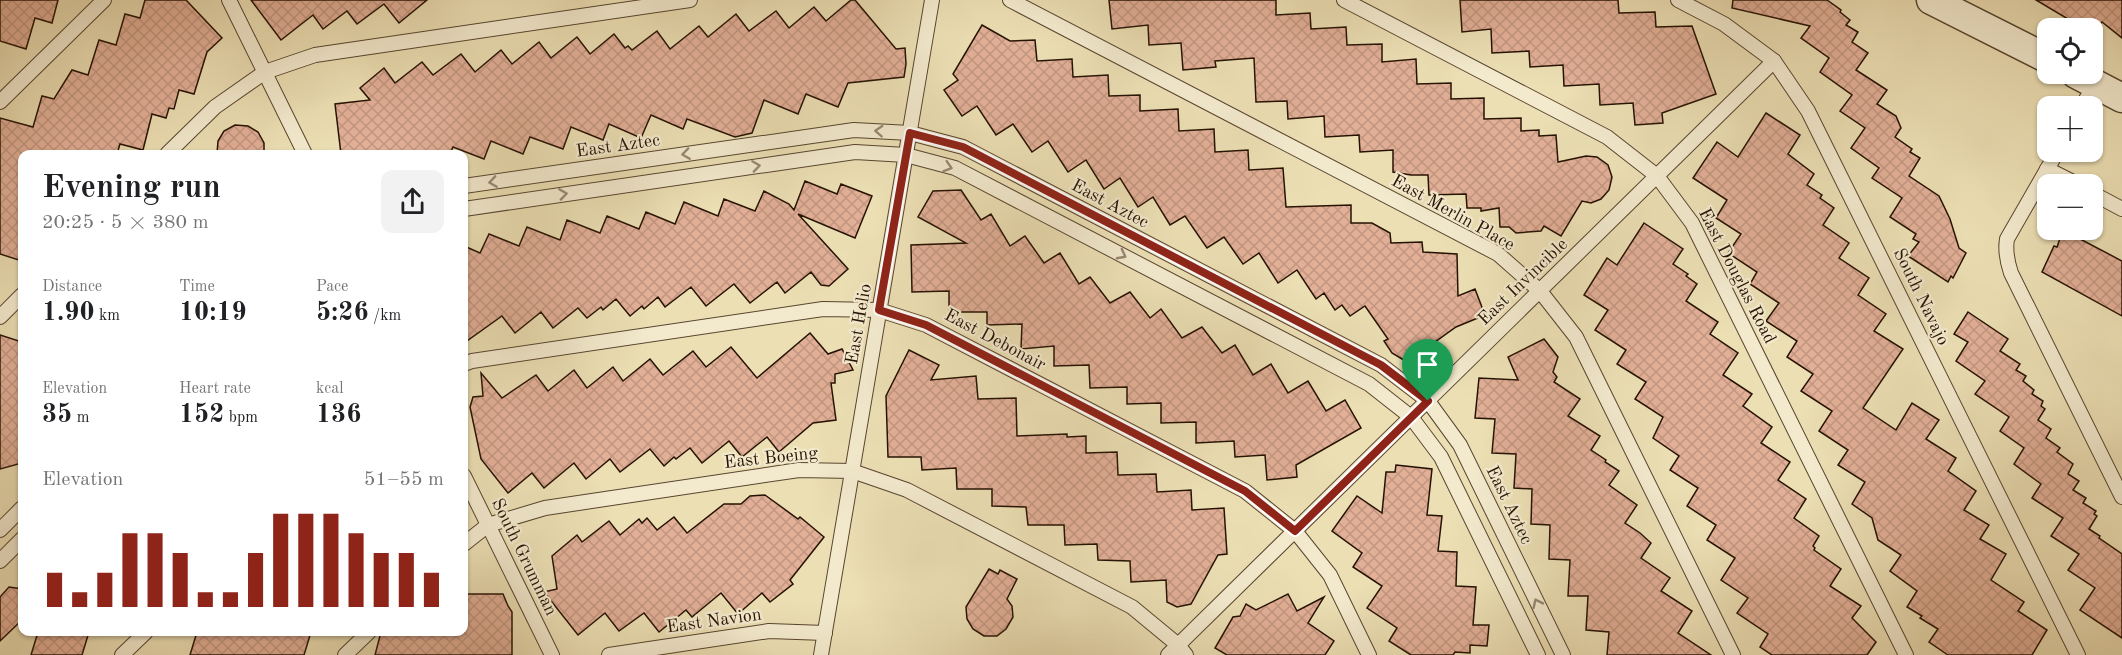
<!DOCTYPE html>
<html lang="en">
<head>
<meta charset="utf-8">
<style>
	body { margin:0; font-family:"Old Standard TT",serif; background:#f2f2f2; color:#202124; height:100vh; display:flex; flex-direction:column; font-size:22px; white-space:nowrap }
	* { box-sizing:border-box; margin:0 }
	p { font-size:20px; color:#757577 }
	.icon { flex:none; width:33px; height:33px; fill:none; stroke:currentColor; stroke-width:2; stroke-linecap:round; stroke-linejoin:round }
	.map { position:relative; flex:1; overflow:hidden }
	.drawer { position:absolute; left:18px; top:150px; width:450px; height:486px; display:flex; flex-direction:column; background:#fff; border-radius:12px; box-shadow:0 2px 4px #0004 }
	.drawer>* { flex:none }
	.fabs { position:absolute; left:2037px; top:18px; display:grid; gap:12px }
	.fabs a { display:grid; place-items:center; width:66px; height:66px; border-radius:12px; background:#fff; box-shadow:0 2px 4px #0004; font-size:30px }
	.pin { position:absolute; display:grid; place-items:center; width:51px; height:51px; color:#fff; margin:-62px -26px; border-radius:50% 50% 50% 0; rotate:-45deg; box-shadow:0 0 6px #0007 }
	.pin .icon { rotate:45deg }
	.round { display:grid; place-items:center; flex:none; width:63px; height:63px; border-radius:12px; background:#f2f2f2 }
	.headline { display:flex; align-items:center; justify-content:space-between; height:102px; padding:0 24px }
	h1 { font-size:33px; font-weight:800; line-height:45px }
	.stats { display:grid; grid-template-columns:repeat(3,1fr); gap:9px; height:102px; padding:6px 24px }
	.stats div { display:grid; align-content:center }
	.stats b { font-size:26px; font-weight:800 }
	.stats small { font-size:16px; font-weight:400 }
	.stats p { font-size:16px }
	.chart { height:168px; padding:12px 24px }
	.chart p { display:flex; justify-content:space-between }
	.chart svg { width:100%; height:108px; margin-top:6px; stroke:#8f2418; stroke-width:6 }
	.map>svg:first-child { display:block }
</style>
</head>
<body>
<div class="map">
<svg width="2122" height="655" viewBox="0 0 2122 655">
	<defs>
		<pattern id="building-cross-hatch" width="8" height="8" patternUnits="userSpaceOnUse" patternTransform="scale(1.5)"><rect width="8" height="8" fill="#e2af97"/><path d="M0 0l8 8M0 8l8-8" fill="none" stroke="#c29680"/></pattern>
	</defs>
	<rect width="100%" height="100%" fill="#ecdfb4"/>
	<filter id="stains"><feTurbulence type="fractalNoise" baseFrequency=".00333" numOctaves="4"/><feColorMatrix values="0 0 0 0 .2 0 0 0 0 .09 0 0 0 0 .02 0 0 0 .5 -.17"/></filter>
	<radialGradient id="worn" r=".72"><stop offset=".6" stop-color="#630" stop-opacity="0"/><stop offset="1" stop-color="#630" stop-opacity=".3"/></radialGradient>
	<!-- building -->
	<g fill="url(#building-cross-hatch)" stroke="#261203" stroke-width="1.5">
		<path d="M0 0H58L52 23 35 18 26 49 0 41Z"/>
		<path d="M145 0H186L222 38 207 52 194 94 179 90 174 109 169 108 166 118 152 114 143 150 120 144 117 154H22V261L0 254V118L33 127 42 96 54 99 72 70 88 75 99 40 116 45 125 14 140 18Z"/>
		<path d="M251 0H427L399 23 384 4 357 24 347 11 323 29 313 15 281 40Z"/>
		<path d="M851 0H855L896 49 905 48 906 64 904 77 848 83 838 107 806 94 798 114 764 100 752 133 735 137 687 119 683 129 651 115 641 138 609 124 603 140 571 127 563 149 530 137 523 154 491 141 484 159 453 147 450 154H341L335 104 370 100 360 88 384 68 395 83 422 62 433 75 461 54 475 72 501 50 512 64 539 42 551 58 577 37 590 54 614 34 625 48 628 46 632 50 657 31 670 49 699 26 708 37 736 14 749 31 776 11 789 28 814 7 826 21Z"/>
		<path d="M1109 0H1276V15L1310 13 1311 29 1346 27 1347 45 1382 44V62L1416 59 1417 84 1451 83V99L1484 98V119L1521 118V131L1539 130V136L1556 135 1558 162 1586 156 1597 157 1608 165 1612 177 1609 190 1601 199 1591 203 1582 201 1561 236 1544 226 1541 231 1516 233 1509 227H1500L1499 208 1481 211V208H1467L1466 194 1429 195 1428 175H1411L1393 172V150L1360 152 1359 135 1325 137 1324 116 1288 119 1287 101 1256 102 1254 58 1215 61 1216 67 1183 70 1181 43 1149 45 1148 25 1112 29Z"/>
		<path d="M1460 0H1618L1619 13 1655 12 1656 27 1692 26 1716 94 1662 113 1663 123 1635 125 1633 103 1600 105 1599 84 1564 86 1563 65 1530 67 1529 51 1492 53 1491 29 1462 32Z"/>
		<path d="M1733 0H1827L1841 10 1840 12 1850 20 1846 25 1858 32 1852 42 1868 53 1856 70 1887 90 1877 104 1896 116 1901 128 1895 137 1912 149 1910 152 1920 158 1909 176 1939 196 1950 219 1959 248 1966 253 1953 278 1951 276 1948 282 1908 256 1919 242 1913 239 1916 234 1890 217 1902 198 1872 178 1879 168 1851 148 1865 128 1840 111 1852 95 1820 72 1829 58 1801 38 1810 26 1732 8Z"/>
		<path d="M2036 0H2122V38L2102 22 2094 31 2092 28 2073 22Z"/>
		<path d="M982 25 1010 41 1035 40 1037 61 1072 59 1073 77 1108 75 1109 96 1140 95V111L1178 109 1179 131 1214 129 1215 152 1248 150 1249 170 1283 168 1286 207 1351 205V223H1372L1390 233 1391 243 1422 242 1423 252 1457 254 1458 296 1475 289 1485 315 1456 327 1407 362 1392 353 1384 341 1388 339 1365 306 1350 316 1342 305 1335 310 1324 293 1316 299 1297 270 1278 283 1259 253 1243 264 1224 237 1207 248 1185 216 1170 225 1153 197 1138 207 1120 178 1104 189 1086 160 1068 172 1048 141 1032 152 1013 124 996 135 977 106 962 116 944 90 958 80 953 74Z"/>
		<path d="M1766 113 1800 135 1788 154 1814 174 1807 185 1822 195 1820 198 1834 208 1823 225 1849 243 1839 258 1869 278 1858 295 1886 314 1874 331 1903 349 1863 408 1896 430 1912 403 1939 420 1926 439 1956 458 1948 471 1976 491 1964 510 1989 525 1980 539 2006 554 1991 580 2024 602 2018 611 2047 630 2032 655H1948L1929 642 1938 629 1920 618 1922 616 1907 607 1917 591 1890 571 1901 555 1878 540 1872 518 1852 504 1865 482 1838 465 1848 450 1819 431 1832 411 1801 391 1813 374 1787 357 1797 341 1766 321 1779 303 1750 284 1757 272 1728 253 1741 234 1716 218 1727 200 1693 178 1717 142 1738 157Z"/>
		<path d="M235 125 248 126 258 132 264 143V154H217L218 141 224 131Z"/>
		<path d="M805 181 837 194 841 184 872 196 855 238 798 214 848 269 829 286 821 285 811 272 785 293 777 282 750 303 734 284 706 306 691 287 665 307 658 297 644 309 642 306 630 316 616 299 603 310 601 307 587 318 578 308 553 328 541 312 515 333 502 316 464 343V246L480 253 489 234 519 246 527 227 560 240 567 220 600 233 607 216 639 229 646 212 675 224 684 202 718 216 724 199 755 211 764 191 789 204 794 210Z"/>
		<path d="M961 190 981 220 991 214 1010 246 1025 236 1044 263 1060 253 1079 284 1090 277 1110 303 1130 292 1150 318 1161 309 1182 338 1202 327 1222 353 1235 345 1253 375 1271 364 1288 393 1308 381 1326 411 1345 400 1361 428 1296 465 1297 477 1267 480 1265 455 1235 457 1234 441 1196 443V422L1161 423V403L1127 404V387L1090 388 1089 365 1054 366V346L1021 349 1022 324 987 325V312H949V291L912 292 911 245 966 243 918 217 933 191Z"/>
		<path d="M1644 223 1683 249 1673 264 1688 274 1686 276 1697 284 1686 301 1718 322 1710 334 1738 353 1723 375 1752 394 1743 406 1772 427 1761 443 1790 462 1778 480 1806 499 1794 518 1819 536 1813 546 1815 548 1814 550 1841 569 1830 586 1861 606 1852 618 1876 642 1867 655H1772L1760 647 1768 634 1737 613 1748 598 1721 580 1735 558 1707 540 1716 525 1687 506 1698 488 1670 470 1679 456 1653 438 1663 417 1635 399 1646 382 1617 364 1626 350 1595 330 1608 310 1584 295 1607 258 1617 265Z"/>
		<path d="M2063 230 2122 261V316L2042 272 2054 246 2057 247Z"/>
		<path d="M1968 312 2008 339 2000 351 2020 364 2016 370 2026 376 2023 381 2034 390 2032 394 2043 401 2041 406 2045 409 2038 420 2051 429 2046 438 2060 448 2057 452 2073 464 2068 474 2079 481 2073 490 2086 498 2083 503 2096 511 2094 514 2097 516 2089 529 2100 536 2099 538 2122 554V638L2080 610 2095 588 2068 570 2079 554 2051 536 2063 518 2032 498 2041 484 2014 464 2024 448 2000 431 2009 417 1975 394 1985 381 1956 361 1968 342 1954 334Z"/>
		<path d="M810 333 828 354 842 349 853 370 835 374V383H831L836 420 813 423 779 452 767 437 742 457 729 441 702 463 690 448 676 459 674 457 664 466 650 449 620 472 610 459 586 479 574 463 544 488 532 473 508 493 481 459 470 407 473 397 483 396 481 373 502 398 536 375 548 391 574 370 587 388 613 367 623 381 650 359 663 375 693 351 706 367 731 347 757 378Z"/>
		<path d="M0 335 22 342V463L0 469Z"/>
		<path d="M1544 339 1558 357 1553 372 1557 377 1554 382 1580 399 1568 416 1600 436 1591 450 1606 460 1605 462 1619 471 1609 485 1637 505 1625 523 1640 533 1651 543 1641 558 1670 578 1661 591 1692 611 1678 633 1711 655H1607L1609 632 1586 630 1588 596H1568L1570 560 1549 559 1550 525 1531 524 1532 489 1514 488 1516 454 1492 453 1495 419 1475 418 1479 378 1518 380 1508 357Z"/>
		<path d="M909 350 939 365 931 380 976 376 978 399 1016 398 1017 436 1067 434V437L1086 436V453L1117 452 1118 475 1156 474 1157 492 1191 490 1192 510 1224 508 1227 554 1218 555 1191 604 1177 607 1167 602 1166 580 1131 582 1130 561 1098 560 1097 544 1065 545 1064 525H1028L1026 507 992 506V489H957L956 468 922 470 921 457H888L886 396Z"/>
		<path d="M1396 465 1432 469 1427 515 1442 516 1438 551 1457 552 1456 586 1476 587 1473 625H1489L1487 646 1470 645V653L1455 652 1453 655H1411L1389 641 1397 628 1367 608 1382 586 1353 567 1362 553 1332 531 1357 496 1382 513 1386 472H1395Z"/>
		<path d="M765 495 798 519 800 517 824 537 790 580 793 584 770 602 762 593 738 614 721 593 692 617 686 610 659 632 644 613 619 631 605 613 578 635 544 592 557 589 552 556 577 535 582 542 609 521 620 535 639 519 642 523 647 518 657 530 674 517 687 533 724 504H741L750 496Z"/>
		<path d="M989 569 998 574 1000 570 1017 579 1007 599 1012 606 1013 617 1006 629 997 636H984L973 629 967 619 966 607Z"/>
		<path d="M9 587 22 589V620L0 641V597Z"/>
		<path d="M464 594H503L508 606 512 612V655H375L381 632H464Z"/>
		<path d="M1288 594 1297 611 1324 597 1308 623 1334 641 1325 655H1227L1215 648 1233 617 1240 616 1246 604 1256 610Z"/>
		<path d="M38 632H89L82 655H31Z"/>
		<path d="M197 632H311L304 655H190Z"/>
	</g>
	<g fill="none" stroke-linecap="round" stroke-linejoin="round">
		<defs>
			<g id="service">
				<path d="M229 0 305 154"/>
				<path d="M1010 0 1498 254 1540 291 1576 337 1733 655"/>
				<path d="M1344 0 1607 137 1657 176 1692 223 1906 655"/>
				<path d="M1678 0 1724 24 1774 61 1808 111 2078 655"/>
				<path d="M0 102 104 0"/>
				<path d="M2082 106 2096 83"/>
				<path d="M2057 152 2007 239C2005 251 2007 261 2011 273L2122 497"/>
				<path d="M167 154 215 107 265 72 315 55 690 0"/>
				<path d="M2047 169 2077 184"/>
				<path d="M464 186 854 130 910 133 963 147 1381 365 1428 401 1460 445 1563 655"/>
				<path d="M2092 193 2122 209"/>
				<path d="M464 209 855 152 906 155 955 168 1369 384 1411 417 1441 457 1538 655"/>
				<path d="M0 317 22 295"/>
				<path d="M464 364 472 361 823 309 879 310 926 325 1245 491 1295 531 1330 575 1369 655"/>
				<path d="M464 476 552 655"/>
				<path d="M0 530 22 508"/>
				<path d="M464 544 488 525 545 508 799 470 852 471 907 490 1132 607 1178 645 1186 655"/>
				<path d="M0 561 22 539"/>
				<path d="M122 655 146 632"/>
				<path d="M345 655 369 632"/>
				<path d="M609 655 769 631 825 633"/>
				<path d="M821 655 932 0"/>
				<path d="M1168 655 1774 61"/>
			</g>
			<g id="minor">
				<path d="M1931 0 2048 59"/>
				<path d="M2076 74 2122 98"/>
			</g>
		</defs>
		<!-- service casing -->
		<use href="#service" stroke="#58452f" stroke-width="16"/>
		<!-- minor casing -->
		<use href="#minor" stroke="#58452f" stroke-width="31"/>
		<!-- service -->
		<use href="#service" stroke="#f3eace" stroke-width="14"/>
		<!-- minor -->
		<use href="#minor" stroke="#f3eace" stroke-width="28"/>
	</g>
	<!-- one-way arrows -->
	<defs><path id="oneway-chevron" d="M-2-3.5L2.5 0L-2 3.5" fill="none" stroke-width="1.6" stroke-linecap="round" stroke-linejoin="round" transform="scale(1.5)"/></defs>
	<g stroke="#978973">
		<use href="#oneway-chevron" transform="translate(879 131) rotate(-177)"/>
		<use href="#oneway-chevron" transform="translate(686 154) rotate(172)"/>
		<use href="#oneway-chevron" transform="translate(756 166) rotate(-8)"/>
		<use href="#oneway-chevron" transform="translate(948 167) rotate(17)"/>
		<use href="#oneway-chevron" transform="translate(493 182) rotate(172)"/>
		<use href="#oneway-chevron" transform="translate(563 194) rotate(-8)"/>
		<use href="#oneway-chevron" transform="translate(1122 255) rotate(28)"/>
		<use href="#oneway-chevron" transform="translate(1537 603) rotate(-116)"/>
	</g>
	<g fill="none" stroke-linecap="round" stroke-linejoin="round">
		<defs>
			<path id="route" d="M910 133 963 147 1381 365 1428 401 1295 531 1245 491 926 325 879 310Z"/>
		</defs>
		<!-- route casing -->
		<use href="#route" stroke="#fff" stroke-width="12"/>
		<!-- route -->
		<use href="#route" stroke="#8f2418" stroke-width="8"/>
	</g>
	<g text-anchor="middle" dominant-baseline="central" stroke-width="4.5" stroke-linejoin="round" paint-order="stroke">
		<!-- street labels -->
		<g font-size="18" fill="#261203" stroke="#f3eace">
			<text transform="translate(618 146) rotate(-8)">East Aztec</text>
			<text transform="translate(1110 204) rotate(28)">East Aztec</text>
			<text transform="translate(1453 213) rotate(29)">East Merlin Place</text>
			<text transform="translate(1737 276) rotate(63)">East Douglas Road</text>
			<text transform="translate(1523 282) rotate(-44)">East Invincible</text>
			<text transform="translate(1921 297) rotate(64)">South Navajo</text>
			<text transform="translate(859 324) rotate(-80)">East Helio</text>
			<text transform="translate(995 340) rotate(28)">East Debonair</text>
			<text transform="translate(771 458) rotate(-6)">East Boeing</text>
			<text transform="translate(1509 505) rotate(64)">East Aztec</text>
			<text transform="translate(524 557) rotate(64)">South Grumman</text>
			<text transform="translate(714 621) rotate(-8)">East Navion</text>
		</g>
	</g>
	<rect width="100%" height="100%" filter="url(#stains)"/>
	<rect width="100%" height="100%" fill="url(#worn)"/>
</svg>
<div class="fabs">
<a><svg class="icon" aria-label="locate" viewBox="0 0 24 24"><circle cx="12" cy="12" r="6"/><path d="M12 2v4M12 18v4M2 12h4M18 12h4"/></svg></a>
<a>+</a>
<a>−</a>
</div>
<div class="pin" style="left:1428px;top:401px;background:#1e9e55"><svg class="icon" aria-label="arrive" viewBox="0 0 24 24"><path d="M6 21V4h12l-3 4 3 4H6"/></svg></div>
<section class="drawer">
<div class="headline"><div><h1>Evening run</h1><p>20:25 · 5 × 380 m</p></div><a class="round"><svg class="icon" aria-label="share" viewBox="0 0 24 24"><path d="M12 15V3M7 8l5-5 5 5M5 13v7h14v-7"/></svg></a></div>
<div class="stats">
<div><p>Distance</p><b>1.90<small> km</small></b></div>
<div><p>Time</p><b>10:19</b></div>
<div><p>Pace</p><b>5:26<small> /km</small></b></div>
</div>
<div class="stats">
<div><p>Elevation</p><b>35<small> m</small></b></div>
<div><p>Heart rate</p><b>152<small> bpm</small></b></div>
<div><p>kcal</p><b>136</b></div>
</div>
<div class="chart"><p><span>Elevation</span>51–55 m</p>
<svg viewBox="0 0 160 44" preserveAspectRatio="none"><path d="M5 44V30M15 44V38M25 44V30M35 44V14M45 44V14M55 44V22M65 44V38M75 44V38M85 44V22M95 44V6M105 44V6M115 44V6M125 44V14M135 44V22M145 44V22M155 44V30"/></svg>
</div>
</section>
</div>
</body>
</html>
